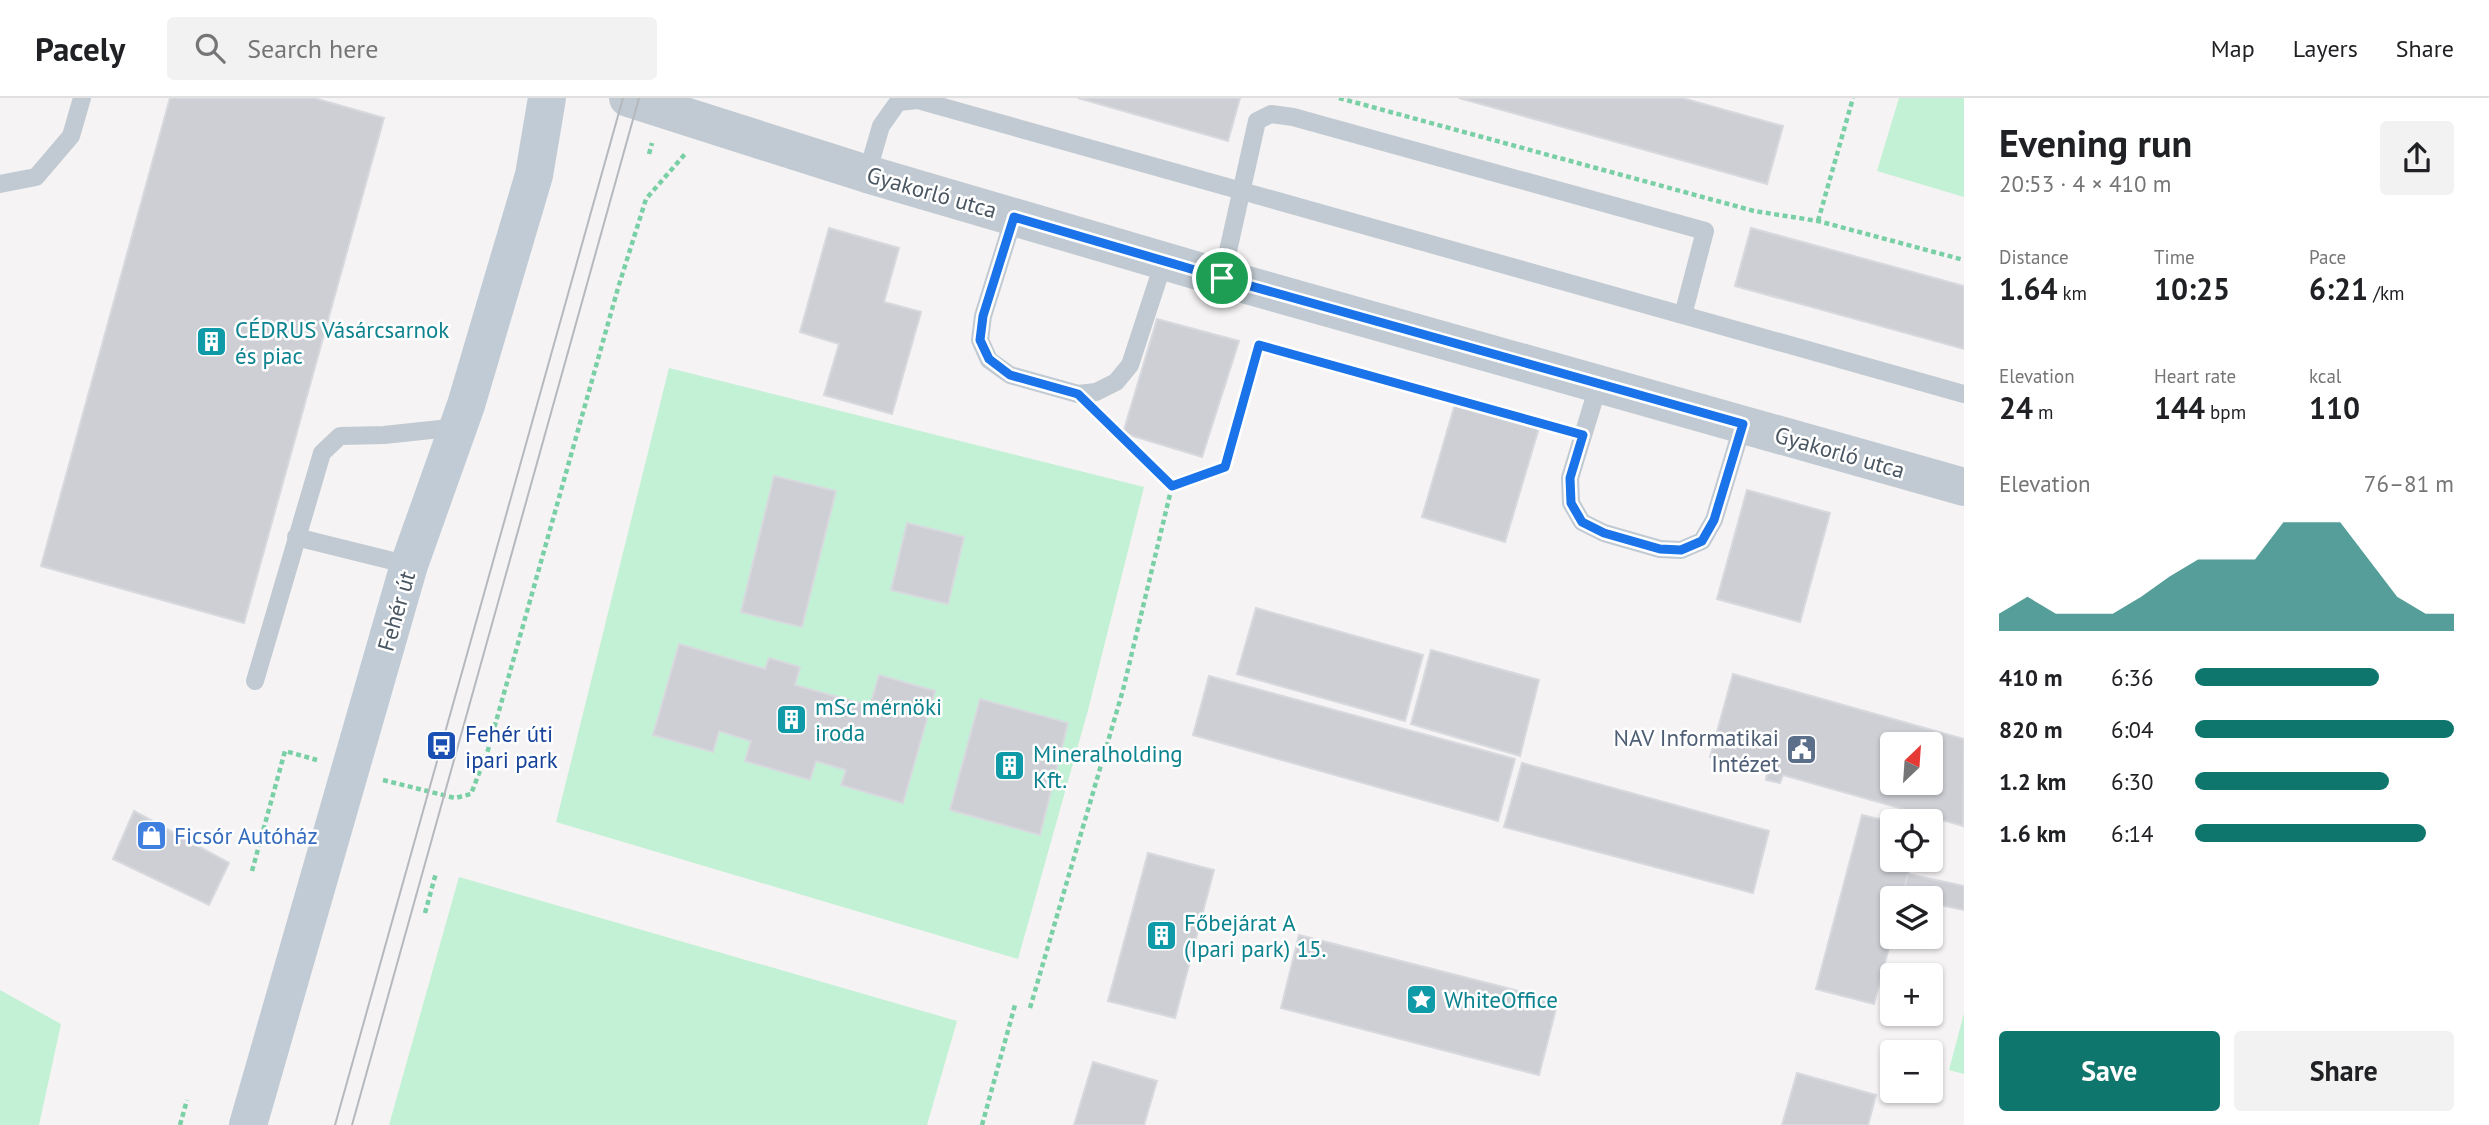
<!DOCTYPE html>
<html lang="en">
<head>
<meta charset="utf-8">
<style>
	body { margin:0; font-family:"PT Sans",sans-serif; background:#f2f2f2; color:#202124; height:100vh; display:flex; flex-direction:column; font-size:26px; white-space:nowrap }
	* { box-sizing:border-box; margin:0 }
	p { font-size:23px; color:#757577 }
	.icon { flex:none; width:38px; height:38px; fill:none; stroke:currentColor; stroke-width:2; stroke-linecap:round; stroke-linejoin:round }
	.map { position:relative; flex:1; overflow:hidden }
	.side { display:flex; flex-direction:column; background:#fff; width:525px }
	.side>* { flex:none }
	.needle { width:46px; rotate:25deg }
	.controls { position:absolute; left:1880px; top:634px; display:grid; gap:14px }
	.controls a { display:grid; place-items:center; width:63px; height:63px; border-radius:7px; background:#fff; box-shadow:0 2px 5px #0004; font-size:35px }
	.pin { position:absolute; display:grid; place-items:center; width:60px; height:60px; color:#fff; margin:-30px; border:4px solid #fff; border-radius:50%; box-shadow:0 2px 7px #0007 }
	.round { display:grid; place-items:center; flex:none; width:74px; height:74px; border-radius:7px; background:#f2f2f2 }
	.head { display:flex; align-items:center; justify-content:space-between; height:119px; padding:0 35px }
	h1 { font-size:38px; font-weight:700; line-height:52px }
	.figures { display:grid; grid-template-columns:repeat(3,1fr); gap:10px; height:119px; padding:7px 35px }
	.figures div { display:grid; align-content:center }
	.figures b { font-size:30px; font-weight:700 }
	.figures small { font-size:19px; font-weight:400 }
	.figures p { font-size:19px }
	.chart { height:196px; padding:14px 35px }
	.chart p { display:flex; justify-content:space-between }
	.chart svg { width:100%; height:126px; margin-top:7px; fill:#0f766e; opacity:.7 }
	.action { display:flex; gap:14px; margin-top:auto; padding:14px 35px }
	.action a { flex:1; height:80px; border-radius:7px; background:#0f766e; color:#fff; font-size:28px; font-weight:700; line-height:80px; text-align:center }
	.action a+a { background:#f2f2f2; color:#202124 }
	ul { padding:0 35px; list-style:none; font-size:23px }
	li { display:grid; grid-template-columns:112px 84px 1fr; align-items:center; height:52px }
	li i { height:18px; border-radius:9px; background:#0f766e }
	header { display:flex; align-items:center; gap:42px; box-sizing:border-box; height:98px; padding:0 35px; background:#fff; border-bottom:2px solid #e0e0e0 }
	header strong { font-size:33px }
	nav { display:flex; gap:38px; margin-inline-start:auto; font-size:24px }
	.search { width:490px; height:63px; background:#f2f2f2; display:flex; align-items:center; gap:18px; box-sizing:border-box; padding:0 24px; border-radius:7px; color:#757577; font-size:26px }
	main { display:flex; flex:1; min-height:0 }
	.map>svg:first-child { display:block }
</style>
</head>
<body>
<header>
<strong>Pacely</strong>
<div class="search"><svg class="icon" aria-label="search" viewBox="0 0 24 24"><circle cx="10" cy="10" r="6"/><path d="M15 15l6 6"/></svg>Search here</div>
<nav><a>Map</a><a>Layers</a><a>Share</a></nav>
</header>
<main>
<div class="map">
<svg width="1964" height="1027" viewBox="0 0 1964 1027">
	<rect width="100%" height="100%" fill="#f5f3f3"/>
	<!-- green -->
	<g fill="#c3f1d5">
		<path d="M1899 0H1964V99L1877 73Z"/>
		<path d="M669 270 1144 389 1088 612 1018 861 556 724Z"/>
		<path d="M459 779 957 923 927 1027H389Z"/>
		<path d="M0 892 61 926 39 1027H0Z"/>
		<path d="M1964 915V976L1949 972Z"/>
	</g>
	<!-- building -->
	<g fill="#cdcfd5" stroke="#d7d9de" stroke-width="2" fill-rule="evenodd">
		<path d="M170 0H314L384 20 244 525 41 468Z"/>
		<path d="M1078 0H1240L1228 43Z"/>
		<path d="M1459 0H1682L1783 28 1767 86Z"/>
		<path d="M829 130 899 150 884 204 921 214 892 316 824 297 839 246 800 234Z"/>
		<path d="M1751 130 1964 188V251L1735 188Z"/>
		<path d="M1157 221 1239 243 1202 359 1123 335Z"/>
		<path d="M1455 306 1539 330 1505 444 1422 419Z"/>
		<path d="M774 378 836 393 802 529 741 514Z"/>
		<path d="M1747 392 1830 415 1800 524 1717 501Z"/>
		<path d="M907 425 964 439 948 506 891 492Z"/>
		<path d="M1256 510 1423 557 1405 623 1237 576Z"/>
		<path d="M679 546 765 571 769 560 800 569 795 587 870 608 879 577 935 593 903 705 841 687 846 672 816 663 810 682 745 663 751 643 719 633 713 654 653 637Z"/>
		<path d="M1431 552 1539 582 1520 658 1411 626Z"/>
		<path d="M1733 576 1964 641 1963 728 1783 677 1780 685 1766 682 1767 674 1710 659ZM1892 646H1930V684H1892Z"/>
		<path d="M1209 578 1515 661 1498 723 1193 637Z"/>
		<path d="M980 601 1068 625 1040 737 950 712Z"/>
		<path d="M1522 665 1769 733 1753 795 1504 729Z"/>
		<path d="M134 713 229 765 209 807 113 761Z"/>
		<path d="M1862 717 1892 724V761H1912L1902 800H1892V838L1874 906 1816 891Z"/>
		<path d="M1148 755 1214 772 1175 920 1108 903Z"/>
		<path d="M1908 776 1964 788V812L1930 805V800L1902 799Z"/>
		<path d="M1299 837 1558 903 1539 977 1281 910Z"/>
		<path d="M1093 964 1157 983 1144 1027H1074Z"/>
		<path d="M1797 975 1876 997 1868 1027H1782Z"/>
	</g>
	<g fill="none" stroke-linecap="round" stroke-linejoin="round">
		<!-- path -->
		<g stroke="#7ad0a6" stroke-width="4.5" stroke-dasharray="5 3.5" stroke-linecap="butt">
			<path d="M1339 0 1754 113 1818 123 1964 162"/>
			<path d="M649 56 652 45"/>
			<path d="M1818 123 1853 0"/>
			<path d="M1100 317 1172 388"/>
			<path d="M1172 388 1225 368 1259 247 1561 331"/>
			<path d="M383 682 455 700 471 696 488 652 618 190 646 101 685 56"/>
			<path d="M252 773 285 653 317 662"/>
			<path d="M425 815 436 775"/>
			<path d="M1030 910 1123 592 1172 388"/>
			<path d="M180 1027 187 1002"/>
			<path d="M982 1027 1015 907"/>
		</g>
		<!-- service -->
		<g stroke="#c1cad2" stroke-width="18">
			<path d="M867 76 881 28 898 4 918 2 1964 296"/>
			<path d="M0 86 36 79 71 38 82 0"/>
			<path d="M1014 119 983 218 980 242 989 262 1010 277 1078 296 1096 294 1116 284 1130 267 1164 163"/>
			<path d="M1222 180 1257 23 1271 16 1293 19 1705 133 1683 217"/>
			<path d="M1599 285 1570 380 1571 405 1582 424 1604 435 1660 451 1681 452 1702 443 1714 422 1743 326"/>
			<path d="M296 439 409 467"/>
			<path d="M255 583 322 355 340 338 384 337 459 329"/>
		</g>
		<!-- tertiary -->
		<path stroke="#c1cad2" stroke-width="38" d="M628 0 867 76 1222 180 1964 389"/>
		<!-- secondary -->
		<path stroke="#c1cbd6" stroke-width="38" d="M248 1027 409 467 466 307 534 77 547 0"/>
		<!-- tram -->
		<g stroke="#b5b8bd" stroke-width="2">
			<path d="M335 1027 623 0"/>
			<path d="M352 1027 639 0"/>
		</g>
	</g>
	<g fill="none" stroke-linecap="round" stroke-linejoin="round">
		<defs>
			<path id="route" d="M1014 119 1222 180 1743 326 1714 422 1702 443 1681 452 1660 451 1604 435 1582 424 1571 405 1570 380 1583 337 1259 247 1225 369 1172 388 1078 296 1010 277 989 261 980 242 983 218Z"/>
		</defs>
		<!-- route casing -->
		<use href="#route" stroke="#fff" stroke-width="14"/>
		<!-- route -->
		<use href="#route" stroke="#1a73e8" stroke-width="9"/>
	</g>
	<!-- icons -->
	<defs>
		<symbol id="building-square" viewBox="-11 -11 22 22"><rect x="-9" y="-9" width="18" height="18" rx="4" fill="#0f9aa8" stroke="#fff"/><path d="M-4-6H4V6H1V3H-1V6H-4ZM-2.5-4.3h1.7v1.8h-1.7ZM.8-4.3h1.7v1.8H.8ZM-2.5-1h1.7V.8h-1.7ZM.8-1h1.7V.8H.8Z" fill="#fff"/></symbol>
		<symbol id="bus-square" viewBox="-11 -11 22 22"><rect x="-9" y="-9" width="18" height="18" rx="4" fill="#1a4fb4" stroke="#fff"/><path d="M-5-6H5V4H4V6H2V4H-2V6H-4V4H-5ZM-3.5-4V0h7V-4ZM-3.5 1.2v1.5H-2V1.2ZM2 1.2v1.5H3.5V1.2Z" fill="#fff"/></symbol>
		<symbol id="civic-square" viewBox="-11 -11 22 22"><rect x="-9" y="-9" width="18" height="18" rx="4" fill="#5c6f8a" stroke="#fff"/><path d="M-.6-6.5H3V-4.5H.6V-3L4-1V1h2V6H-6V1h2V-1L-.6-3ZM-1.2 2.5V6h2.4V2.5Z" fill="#fff"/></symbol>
		<symbol id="shop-square" viewBox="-11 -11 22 22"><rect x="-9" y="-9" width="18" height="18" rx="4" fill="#3f7fe0" stroke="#fff"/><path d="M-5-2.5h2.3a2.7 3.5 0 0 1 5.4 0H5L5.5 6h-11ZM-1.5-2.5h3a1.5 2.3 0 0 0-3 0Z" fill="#fff"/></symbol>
		<symbol id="sight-square" viewBox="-11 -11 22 22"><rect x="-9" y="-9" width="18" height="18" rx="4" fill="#0f9aa8" stroke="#fff"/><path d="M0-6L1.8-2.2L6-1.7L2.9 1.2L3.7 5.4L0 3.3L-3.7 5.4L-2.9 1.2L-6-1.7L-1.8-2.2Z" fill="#fff"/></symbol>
	</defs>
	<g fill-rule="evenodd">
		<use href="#building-square" x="194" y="226" width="35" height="35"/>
		<use href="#building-square" x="774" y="604" width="35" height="35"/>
		<use href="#bus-square" x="424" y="630" width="35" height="35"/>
		<use href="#civic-square" x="1784" y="634" width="35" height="35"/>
		<use href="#building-square" x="992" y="650" width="35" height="35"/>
		<use href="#shop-square" x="134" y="720" width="35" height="35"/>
		<use href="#building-square" x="1144" y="820" width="35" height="35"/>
		<use href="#sight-square" x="1404" y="884" width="35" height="35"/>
	</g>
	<g text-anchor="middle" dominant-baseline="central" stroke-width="5" stroke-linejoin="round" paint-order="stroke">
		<!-- street labels -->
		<g font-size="23" fill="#4a5661" stroke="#fff">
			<text transform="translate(932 94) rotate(16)">Gyakorló utca</text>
			<text transform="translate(1840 354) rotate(16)">Gyakorló utca</text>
			<text transform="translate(396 513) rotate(-74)">Fehér út</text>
		</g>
		<!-- culture labels -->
		<g font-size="23" fill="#0d838f" stroke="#fff" text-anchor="start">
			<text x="235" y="231">CÉDRUS Vásárcsarnok<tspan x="235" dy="26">és piac</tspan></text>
			<text x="815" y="608">mSc mérnöki<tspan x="815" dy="26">iroda</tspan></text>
			<text x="1033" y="655">Mineralholding<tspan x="1033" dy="26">Kft.</tspan></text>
			<text x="1184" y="824">Főbejárat A<tspan x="1184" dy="26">(Ipari park) 15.</tspan></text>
			<text x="1444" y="901">WhiteOffice</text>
		</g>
		<!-- transit labels -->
		<g font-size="23" fill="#164399" stroke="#fff" text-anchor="start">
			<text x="465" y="635">Fehér úti<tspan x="465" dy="26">ipari park</tspan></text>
		</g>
		<!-- service labels -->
		<g font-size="23" fill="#4e5e75" stroke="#fff" text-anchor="end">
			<text x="1779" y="639">NAV Informatikai<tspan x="1779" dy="26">Intézet</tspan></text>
		</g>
		<!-- shop labels -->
		<g font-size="23" fill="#366cbe" stroke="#fff" text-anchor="start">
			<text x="174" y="737">Ficsór Autóház</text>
		</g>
	</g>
</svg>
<div class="controls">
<a><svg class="needle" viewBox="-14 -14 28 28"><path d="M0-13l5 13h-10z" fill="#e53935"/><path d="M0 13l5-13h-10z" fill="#757577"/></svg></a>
<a><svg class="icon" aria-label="locate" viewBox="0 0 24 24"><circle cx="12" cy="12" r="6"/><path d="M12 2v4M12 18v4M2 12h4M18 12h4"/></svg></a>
<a><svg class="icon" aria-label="layers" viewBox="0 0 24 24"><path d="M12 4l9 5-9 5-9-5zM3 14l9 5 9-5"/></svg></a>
<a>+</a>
<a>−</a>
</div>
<div class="pin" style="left:1222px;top:180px;background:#1e9e55"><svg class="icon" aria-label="arrive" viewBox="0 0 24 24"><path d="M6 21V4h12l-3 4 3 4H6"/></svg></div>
</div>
<section class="side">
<div class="head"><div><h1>Evening run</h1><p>20:53 · 4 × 410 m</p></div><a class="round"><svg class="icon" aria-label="share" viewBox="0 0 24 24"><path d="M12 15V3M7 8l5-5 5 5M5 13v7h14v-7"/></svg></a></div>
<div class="figures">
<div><p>Distance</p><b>1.64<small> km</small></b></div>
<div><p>Time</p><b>10:25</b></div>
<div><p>Pace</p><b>6:21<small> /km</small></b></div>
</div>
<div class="figures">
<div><p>Elevation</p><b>24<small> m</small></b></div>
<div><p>Heart rate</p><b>144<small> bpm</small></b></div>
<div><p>kcal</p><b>110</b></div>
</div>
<div class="chart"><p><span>Elevation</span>76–81 m</p>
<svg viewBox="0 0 160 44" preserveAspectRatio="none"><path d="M0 44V38L10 32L20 38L30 38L40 38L50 32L60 25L70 19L80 19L90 19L100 6L110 6L120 6L130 19L140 32L150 38L160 38V44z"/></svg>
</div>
<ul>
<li><b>410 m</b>6:36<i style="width:71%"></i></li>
<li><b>820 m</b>6:04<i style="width:100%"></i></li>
<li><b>1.2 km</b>6:30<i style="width:75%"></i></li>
<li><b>1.6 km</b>6:14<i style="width:89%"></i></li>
</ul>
<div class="action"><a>Save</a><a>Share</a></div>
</section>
</main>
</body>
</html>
